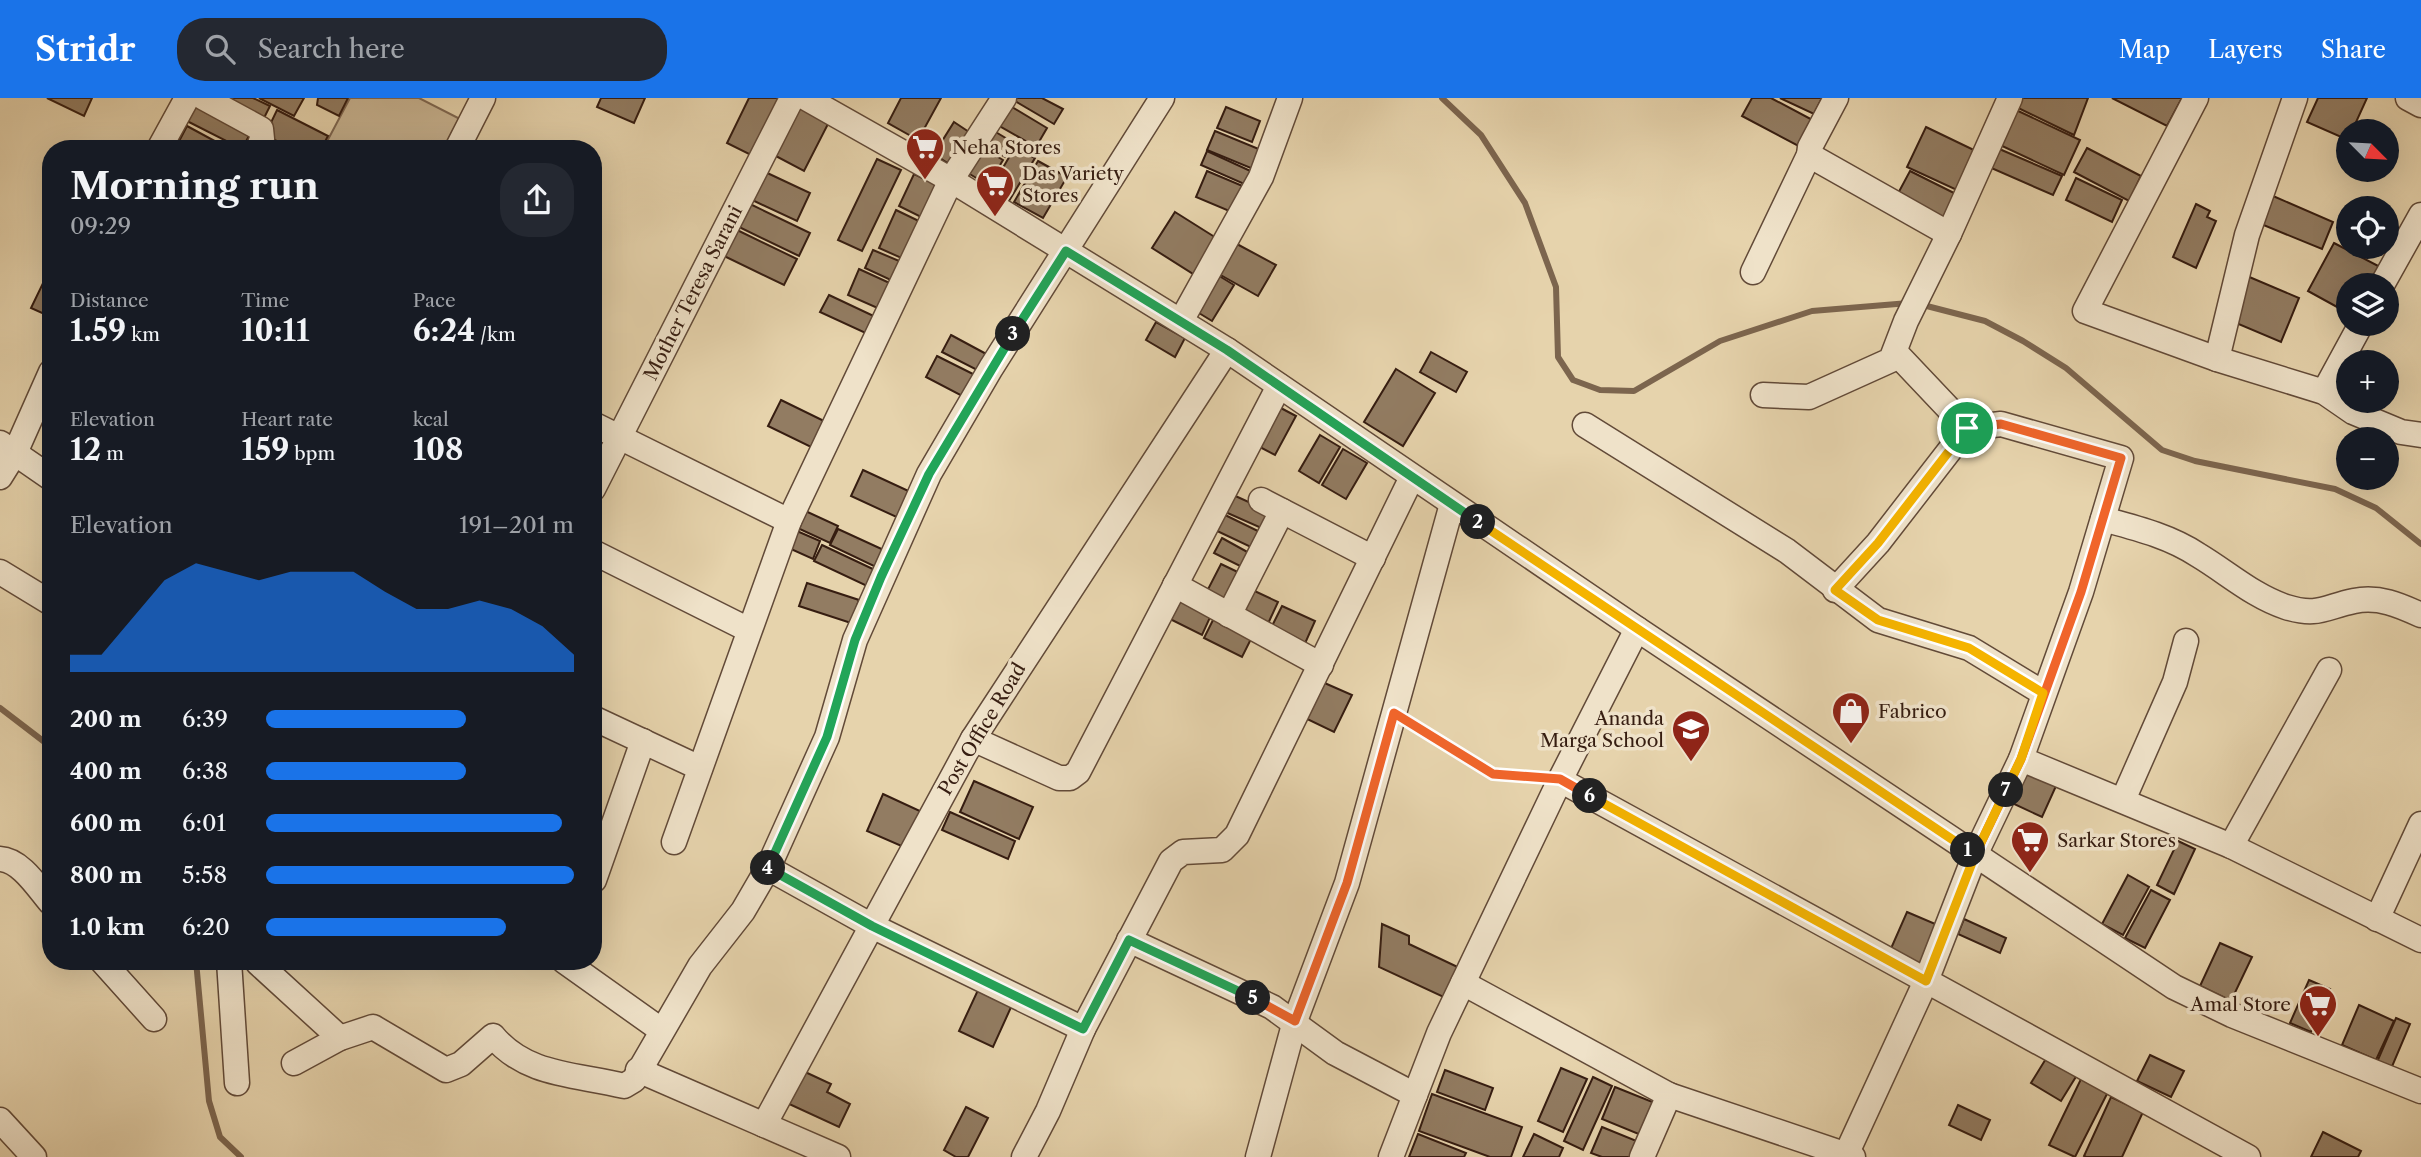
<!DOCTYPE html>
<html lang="en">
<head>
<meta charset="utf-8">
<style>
	body { margin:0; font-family:"Libre Caslon Text",serif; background:#242831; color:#f1f3f6; height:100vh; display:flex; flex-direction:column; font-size:26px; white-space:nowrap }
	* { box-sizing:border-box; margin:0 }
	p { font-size:23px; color:#9ea1a6 }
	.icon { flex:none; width:38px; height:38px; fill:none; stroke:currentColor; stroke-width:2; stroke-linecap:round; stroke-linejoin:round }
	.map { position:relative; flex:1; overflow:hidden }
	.side { position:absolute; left:42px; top:42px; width:560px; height:830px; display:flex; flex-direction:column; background:#171b24; border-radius:28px; box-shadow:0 7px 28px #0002 }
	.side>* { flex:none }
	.needle { width:46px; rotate:114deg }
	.buttons { position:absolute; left:2336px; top:21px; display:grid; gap:14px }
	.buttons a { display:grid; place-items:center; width:63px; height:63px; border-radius:50%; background:#171b24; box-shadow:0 7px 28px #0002; font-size:35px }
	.pin { position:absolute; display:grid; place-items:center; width:60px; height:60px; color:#fff; margin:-30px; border:4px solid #fff; border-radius:50%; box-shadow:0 2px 7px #0007 }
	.km { position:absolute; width:35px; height:35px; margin:-18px; border-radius:50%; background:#222; color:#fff; font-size:19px; line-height:35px; text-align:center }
	.round { display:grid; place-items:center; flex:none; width:74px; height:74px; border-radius:28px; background:#242831 }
	.head { display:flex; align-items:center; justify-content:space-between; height:119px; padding:0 28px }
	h1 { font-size:38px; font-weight:700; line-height:52px }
	.figures { display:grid; grid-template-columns:repeat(3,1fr); gap:10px; height:119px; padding:7px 28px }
	.figures div { display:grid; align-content:center }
	.figures b { font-size:30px; font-weight:700 }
	.figures small { font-size:19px; font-weight:400 }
	.figures p { font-size:19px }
	.chart { height:196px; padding:14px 28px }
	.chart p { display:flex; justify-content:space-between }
	.chart svg { width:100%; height:126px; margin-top:7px; fill:#1a73e8; opacity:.7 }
	ul { padding:0 28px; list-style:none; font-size:23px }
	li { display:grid; grid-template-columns:112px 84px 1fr; align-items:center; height:52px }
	li i { height:18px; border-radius:9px; background:#1a73e8 }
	header { display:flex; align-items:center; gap:42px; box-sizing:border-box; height:98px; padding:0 35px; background:#1a73e8; color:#fff }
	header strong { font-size:33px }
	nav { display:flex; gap:38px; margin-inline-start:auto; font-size:24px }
	.search { width:490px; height:63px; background:#242831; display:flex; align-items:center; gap:18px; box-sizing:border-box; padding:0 24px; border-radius:28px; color:#9ea1a6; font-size:26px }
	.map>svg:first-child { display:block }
</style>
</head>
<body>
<header>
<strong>Stridr</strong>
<div class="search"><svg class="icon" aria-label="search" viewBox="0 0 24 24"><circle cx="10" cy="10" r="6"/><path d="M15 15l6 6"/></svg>Search here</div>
<nav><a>Map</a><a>Layers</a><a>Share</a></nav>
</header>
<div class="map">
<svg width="2421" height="1059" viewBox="0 0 2421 1059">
	<rect width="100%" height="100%" fill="#e6d3ac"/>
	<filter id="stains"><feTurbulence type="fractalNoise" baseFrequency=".00286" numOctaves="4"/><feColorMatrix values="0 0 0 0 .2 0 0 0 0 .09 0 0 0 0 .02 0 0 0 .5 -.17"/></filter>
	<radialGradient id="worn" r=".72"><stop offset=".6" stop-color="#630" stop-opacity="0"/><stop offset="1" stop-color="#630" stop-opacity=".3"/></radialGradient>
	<!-- green -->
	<path fill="#c8b492" stroke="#7f6852" stroke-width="2" d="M350 0H419L462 22 447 51H323Z"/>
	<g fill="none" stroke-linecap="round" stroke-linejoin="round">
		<!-- stream -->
		<g stroke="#7c654e" stroke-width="6">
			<path d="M1442 0 1481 37 1525 105 1556 189 1558 259 1573 282 1600 292 1634 293 1720 243 1812 213 1909 205"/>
			<path d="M1919 206 1985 223 2023 243 2066 270 2162 352 2195 363 2335 391 2376 410 2421 446"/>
			<path d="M0 610 51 649"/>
			<path d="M196 863 209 1003 220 1039 241 1059"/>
		</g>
	</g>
	<!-- building -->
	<g fill="#927c62" stroke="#361d11" stroke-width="2">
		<path d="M47 0H92L84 18Z"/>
		<path d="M209 0H253L270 8 261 26Z"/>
		<path d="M259 0H304L294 18Z"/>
		<path d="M318 0H348L339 18 317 7Z"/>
		<path d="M601 0H645L634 25 597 9Z"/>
		<path d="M749 0H779L751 57 727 45Z"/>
		<path d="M901 0H941L918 42 888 25Z"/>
		<path d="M1010 0H1042L1063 11 1054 26Z"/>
		<path d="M1752 0H1771L1820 26 1806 52 1742 18Z"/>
		<path d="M1780 0H1822L1814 16Z"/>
		<path d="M2018 0H2088L2074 37 2014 8Z"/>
		<path d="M2112 0H2182L2167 28Z"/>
		<path d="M2318 0H2367L2352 33H2348V42L2307 24Z"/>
		<path d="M190 2 251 34 242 51 181 20Z"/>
		<path d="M1007 6 1047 30 1036 49 996 26Z"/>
		<path d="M797 8 829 24 804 73 772 56Z"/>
		<path d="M1226 9 1260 23 1252 44 1217 30Z"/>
		<path d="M277 12 328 38 321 51H292L265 37Z"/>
		<path d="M2016 12 2080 42 2064 77 2000 47Z"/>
		<path d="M954 24 969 34 949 66 934 56Z"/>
		<path d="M187 28 224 48 223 51H175Z"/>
		<path d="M1926 29 1978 54 1959 93 1907 69Z"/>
		<path d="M989 30 1014 45 1005 59 980 44Z"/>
		<path d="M1215 33 1266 54 1258 73 1207 52Z"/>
		<path d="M978 47 1003 62 988 87 963 72Z"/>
		<path d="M1015 49 1035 60 1009 103 990 92Z"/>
		<path d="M1997 50 2062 78 2053 97 1989 69Z"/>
		<path d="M2087 50 2141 78 2129 103 2074 74Z"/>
		<path d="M1207 53 1257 76 1251 89 1201 67Z"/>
		<path d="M877 61 901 72 862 153 838 142Z"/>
		<path d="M1038 63 1067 79 1043 120 1014 104Z"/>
		<path d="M763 73 810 95 797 123 750 101Z"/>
		<path d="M1207 73 1245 89 1234 115 1196 99Z"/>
		<path d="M1910 73 1958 97 1944 126 1895 101Z"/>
		<path d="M914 76 940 88 925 121 899 108Z"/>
		<path d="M2076 80 2122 102 2112 124 2066 102Z"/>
		<path d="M2273 98 2333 124 2322 151 2261 126Z"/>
		<path d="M748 105 810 135 799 158 737 128Z"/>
		<path d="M2196 106 2210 113 2207 119 2216 123 2196 170 2173 159Z"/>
		<path d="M896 112 923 125 906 162 879 150Z"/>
		<path d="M1175 114 1221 143 1198 179 1152 150Z"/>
		<path d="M735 131 797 161 784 187 722 157Z"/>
		<path d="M1235 145 1276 167 1258 198 1217 175Z"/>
		<path d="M2334 145 2384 171 2376 187H2348V215L2308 193Z"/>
		<path d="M873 152 904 165 895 184 865 170Z"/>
		<path d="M859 171 894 187 882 212 848 197Z"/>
		<path d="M1216 176 1234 187 1212 223 1194 212Z"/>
		<path d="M2247 178 2299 200 2281 244 2229 222Z"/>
		<path d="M45 181 51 184V219L31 210Z"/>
		<path d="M829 197 880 221 872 238 820 214Z"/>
		<path d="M1156 224 1185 240 1175 259 1146 242Z"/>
		<path d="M951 237 990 258 981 274 942 254Z"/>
		<path d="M1431 254 1467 274 1456 294 1420 274Z"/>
		<path d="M937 258 977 278 966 300 926 279Z"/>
		<path d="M1396 271 1435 295 1403 348 1364 324Z"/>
		<path d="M781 302 824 323 811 349 768 328Z"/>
		<path d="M1277 308 1296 318 1275 357 1256 347Z"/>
		<path d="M1320 337 1340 349 1319 385 1299 373Z"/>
		<path d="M1343 351 1367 365 1346 401 1322 387Z"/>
		<path d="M863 372 915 396 903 422 851 398Z"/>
		<path d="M1231 396 1275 416 1268 433 1223 413Z"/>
		<path d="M799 410 838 428 830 445 791 427Z"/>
		<path d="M1223 416 1262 435 1255 451 1215 432Z"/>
		<path d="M790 430 820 443 813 461 782 447Z"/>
		<path d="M838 431 886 453 878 470 830 447Z"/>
		<path d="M1222 440 1251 456 1244 470 1214 455Z"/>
		<path d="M822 447 875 472 867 488 814 463Z"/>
		<path d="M1221 466 1244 477 1227 511 1204 499Z"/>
		<path d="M807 485 859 502 851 525 799 508Z"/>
		<path d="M1246 489 1278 504 1266 530 1234 515Z"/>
		<path d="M1178 499 1212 515 1202 537 1168 520Z"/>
		<path d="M1282 508 1315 523 1303 550 1269 534Z"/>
		<path d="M1215 518 1253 537 1242 559 1204 540Z"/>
		<path d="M1320 583 1352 597 1334 634 1303 619Z"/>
		<path d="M2025 674 2056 688 2042 719 2012 705Z"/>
		<path d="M974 683 1033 709 1019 741 960 714Z"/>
		<path d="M883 696 922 714 906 750 867 733Z"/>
		<path d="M950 714 1015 743 1008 761 942 732Z"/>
		<path d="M2178 743 2195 751 2174 796 2157 787Z"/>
		<path d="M2128 777 2149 789 2123 837 2102 826Z"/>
		<path d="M2151 792 2170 802 2145 850 2125 840Z"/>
		<path d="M1907 814 1940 828 1922 869 1889 855Z"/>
		<path d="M1964 821 2006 840 2000 855 1958 836Z"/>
		<path d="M1382 826 1409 838V846L1464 872 1450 902 1379 869Z"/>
		<path d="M2220 845 2252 859 2231 903 2200 888Z"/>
		<path d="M2309 882 2330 891 2311 934 2290 925Z"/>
		<path d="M978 892 1012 907 993 949 959 933Z"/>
		<path d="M2359 907 2394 923 2376 962 2342 947Z"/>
		<path d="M2396 920 2410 926 2391 971 2377 964Z"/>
		<path d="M2150 957 2184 973 2171 999 2137 983Z"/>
		<path d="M2047 959 2077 977 2061 1003 2031 985Z"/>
		<path d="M1561 970 1587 981 1563 1034 1538 1023Z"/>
		<path d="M1445 972 1493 990 1485 1012 1437 994Z"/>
		<path d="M803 973 831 986 827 994 850 1006 839 1029 787 1005Z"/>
		<path d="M1593 979 1612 988 1583 1052 1564 1043Z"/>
		<path d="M2081 981 2108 994 2075 1059 2049 1047Z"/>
		<path d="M1615 989 1655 1005 1641 1037 1602 1021Z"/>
		<path d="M1432 996 1522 1029 1511 1059H1490L1419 1033Z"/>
		<path d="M2111 999 2143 1014 2122 1059H2086L2084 1058Z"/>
		<path d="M1958 1007 1990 1022 1981 1042 1949 1027Z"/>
		<path d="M966 1009 988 1020 968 1059H956L944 1052Z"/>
		<path d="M1602 1029 1639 1044 1633 1059H1602L1591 1055Z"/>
		<path d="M2323 1034 2361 1053 2358 1059H2311Z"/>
		<path d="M1418 1036 1466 1055 1464 1059H1409Z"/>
		<path d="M1534 1036 1563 1050 1559 1059H1523Z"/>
	</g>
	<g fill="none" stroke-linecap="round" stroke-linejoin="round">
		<defs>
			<g id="minor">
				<path d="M204 0 261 31 262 41 258 51"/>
				<path d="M806 0 951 82 1227 252 1637 531 2174 889 2232 917 2421 993"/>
				<path d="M2196 0 2085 213 2217 261 2324 294 2353 314 2401 334 2421 337"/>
				<path d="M2408 0 2421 7"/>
				<path d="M159 51 187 0"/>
				<path d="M457 51 483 0"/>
				<path d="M1949 136 2010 0"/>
				<path d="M1753 174 1809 57 1810 49 1836 0"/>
				<path d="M2382 187 2421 117"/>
				<path d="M1181 223 1261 79 1290 0"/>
				<path d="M1896 255 1967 330"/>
				<path d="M2217 261 2247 137 2295 0"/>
				<path d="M2324 294 2361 226"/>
				<path d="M1763 297 1809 299 1891 262 1906 223 1949 136 1809 57"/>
				<path d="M593 326 789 423"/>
				<path d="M1585 327 1787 453 1878 522 1969 550 2043 595"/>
				<path d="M0 345 51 380"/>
				<path d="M0 379 15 355 51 274"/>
				<path d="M593 391 792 0"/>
				<path d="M1261 402 1373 460"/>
				<path d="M2103 421C2136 430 2169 438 2198 457 2228 475 2253 498 2286 509 2318 519 2325 509 2354 503 2379 498 2399 507 2421 517"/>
				<path d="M593 454 749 532"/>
				<path d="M0 474 51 505"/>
				<path d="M1175 487 1321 567"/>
				<path d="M1835 492 1878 445 1967 330 2001 326 2121 360 2081 494 2021 661 1975 757 1926 883 1845 1059"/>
				<path d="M1229 517 1282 413"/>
				<path d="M593 620 700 670"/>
				<path d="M973 641 1059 680H1070L1078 674 1279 288"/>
				<path d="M2021 661 2231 748 2421 842"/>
				<path d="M1560 682 2248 1059"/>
				<path d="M2123 702 2175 584 2186 543"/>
				<path d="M674 744 789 423 951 82 1004 0"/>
				<path d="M2231 748 2329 572"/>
				<path d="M0 761C21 762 38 790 51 805"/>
				<path d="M768 770 872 828 1083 931"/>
				<path d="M594 782 643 643"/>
				<path d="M2377 821 2421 726"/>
				<path d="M1129 842 1272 909 1335 955 1415 997"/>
				<path d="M102 863 154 921"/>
				<path d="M229 863 237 985"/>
				<path d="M564 863 661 932"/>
				<path d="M258 865 340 940"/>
				<path d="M1463 885 1669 997 1853 1059"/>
				<path d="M294 965 340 940 373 929 446 972 461 966 493 938C527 979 578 976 624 988L634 982 700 868 743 813 768 770 827 639 855 542 929 376 991 270 1162 0"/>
				<path d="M638 972 838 1059"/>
				<path d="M0 1022 34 1059"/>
				<path d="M764 1027 973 641 1227 252"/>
				<path d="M1024 1059 1048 1013 1083 931 1171 763 1183 754 1222 752 1237 737 1412 379"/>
				<path d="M1258 1059 1295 923 1347 785 1452 406"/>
				<path d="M1391 1059 1439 935 1560 682 1637 531"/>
				<path d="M1642 1059 1669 997"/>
			</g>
		</defs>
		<!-- minor casing -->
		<use href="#minor" stroke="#624a38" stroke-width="27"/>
		<!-- path -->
		<path stroke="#361d11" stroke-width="3.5" stroke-dasharray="5 3.5" stroke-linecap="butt" d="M1414 627 1493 676 1539 680"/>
		<!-- minor -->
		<use href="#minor" stroke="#efe2c9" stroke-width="24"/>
	</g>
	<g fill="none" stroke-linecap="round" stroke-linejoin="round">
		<defs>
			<path id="split-1" d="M1967 330 2001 326 2121 360 2081 494 2021 661 1975 757 1968 752"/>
			<path id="split-2" d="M1478 424 1968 752"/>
			<path id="split-3" d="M1013 236 1066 153 1227 252 1478 424"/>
			<path id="split-4" d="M768 770 827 639 855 542 881 479 929 376 1013 236"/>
			<path id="split-5" d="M768 770 872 828 1083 931 1129 842 1253 900"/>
			<path id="split-6" d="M1253 900 1295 923 1347 785 1394 615 1493 676 1560 681 1590 698"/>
			<path id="split-7" d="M1590 698 1926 883 1975 757 2006 692"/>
			<path id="split-8" d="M1967 330 1878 445 1835 492 1878 522 1969 550 2043 595 2021 661 2006 692"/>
		</defs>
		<!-- split-1 casing -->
		<use href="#split-1" stroke="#fff" stroke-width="14"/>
		<!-- split-2 casing -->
		<use href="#split-2" stroke="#fff" stroke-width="14"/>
		<!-- split-3 casing -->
		<use href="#split-3" stroke="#fff" stroke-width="14"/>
		<!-- split-4 casing -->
		<use href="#split-4" stroke="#fff" stroke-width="14"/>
		<!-- split-5 casing -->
		<use href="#split-5" stroke="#fff" stroke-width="14"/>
		<!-- split-6 casing -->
		<use href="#split-6" stroke="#fff" stroke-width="14"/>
		<!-- split-7 casing -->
		<use href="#split-7" stroke="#fff" stroke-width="14"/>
		<!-- split-8 casing -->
		<use href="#split-8" stroke="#fff" stroke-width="14"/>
		<!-- split-1 -->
		<use href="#split-1" stroke="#f0652b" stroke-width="9"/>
		<!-- split-2 -->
		<use href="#split-2" stroke="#f5b400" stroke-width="9"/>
		<!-- split-3 -->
		<use href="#split-3" stroke="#22a559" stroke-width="9"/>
		<!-- split-4 -->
		<use href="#split-4" stroke="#22a559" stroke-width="9"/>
		<!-- split-5 -->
		<use href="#split-5" stroke="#22a559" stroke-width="9"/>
		<!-- split-6 -->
		<use href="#split-6" stroke="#f0652b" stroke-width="9"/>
		<!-- split-7 -->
		<use href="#split-7" stroke="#f5b400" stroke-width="9"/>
		<!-- split-8 -->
		<use href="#split-8" stroke="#f5b400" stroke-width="9"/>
	</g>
	<!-- icons -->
	<defs>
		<symbol id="supermarket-pin" viewBox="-11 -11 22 30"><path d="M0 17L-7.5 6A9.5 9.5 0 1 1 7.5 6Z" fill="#8f2418" stroke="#efe2c9"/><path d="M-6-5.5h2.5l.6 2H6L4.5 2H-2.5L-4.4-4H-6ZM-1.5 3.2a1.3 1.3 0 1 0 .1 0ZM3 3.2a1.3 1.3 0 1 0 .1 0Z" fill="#fff"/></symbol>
		<symbol id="shop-pin" viewBox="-11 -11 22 30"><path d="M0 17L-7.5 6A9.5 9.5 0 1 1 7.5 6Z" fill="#8f2418" stroke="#efe2c9"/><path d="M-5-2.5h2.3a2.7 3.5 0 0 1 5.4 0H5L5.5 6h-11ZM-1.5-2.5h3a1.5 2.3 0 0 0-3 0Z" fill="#fff"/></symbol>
		<symbol id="school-pin" viewBox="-11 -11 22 30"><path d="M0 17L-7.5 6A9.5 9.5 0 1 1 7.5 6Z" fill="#8f2418" stroke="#efe2c9"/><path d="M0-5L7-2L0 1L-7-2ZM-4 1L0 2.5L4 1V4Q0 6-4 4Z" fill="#fff"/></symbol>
	</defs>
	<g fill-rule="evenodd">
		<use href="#supermarket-pin" x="903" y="27" width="44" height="60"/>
		<use href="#supermarket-pin" x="973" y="64" width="44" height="60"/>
		<use href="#shop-pin" x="1829" y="591" width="44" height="60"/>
		<use href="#school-pin" x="1669" y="609" width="44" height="60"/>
		<use href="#supermarket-pin" x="2008" y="720" width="44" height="60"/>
		<use href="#supermarket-pin" x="2296" y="884" width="44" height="60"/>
	</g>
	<g text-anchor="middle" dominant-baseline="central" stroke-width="7" stroke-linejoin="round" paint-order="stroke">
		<!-- poi labels -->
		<g font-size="19" fill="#361d11" stroke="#efe2c9" text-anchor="start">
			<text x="952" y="49">Neha Stores</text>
			<text x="1022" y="75">Das Variety<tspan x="1022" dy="22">Stores</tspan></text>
			<text x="1878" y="613">Fabrico</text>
			<text x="1664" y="620" text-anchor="end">Ananda<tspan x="1664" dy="22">Marga School</tspan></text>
			<text x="2057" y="742">Sarkar Stores</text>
			<text x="2291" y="906" text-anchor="end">Amal Store</text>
		</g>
		<!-- street labels -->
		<g font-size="19" fill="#361d11" stroke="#efe2c9">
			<text transform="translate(693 195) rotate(-63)">Mother Teresa Sarani</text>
			<text transform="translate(982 631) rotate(-59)">Post Office Road</text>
		</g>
	</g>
	<rect width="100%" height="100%" filter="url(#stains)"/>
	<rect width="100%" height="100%" fill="url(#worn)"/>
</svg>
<div class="buttons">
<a><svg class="needle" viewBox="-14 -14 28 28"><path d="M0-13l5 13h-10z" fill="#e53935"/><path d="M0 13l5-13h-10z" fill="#9ea1a6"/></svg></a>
<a><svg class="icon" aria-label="locate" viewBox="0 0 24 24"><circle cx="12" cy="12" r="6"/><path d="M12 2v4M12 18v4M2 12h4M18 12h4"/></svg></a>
<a><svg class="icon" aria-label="layers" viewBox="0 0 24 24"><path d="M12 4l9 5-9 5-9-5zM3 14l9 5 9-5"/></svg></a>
<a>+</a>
<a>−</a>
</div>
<div class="pin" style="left:1967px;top:330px;background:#1e9e55"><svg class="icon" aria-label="arrive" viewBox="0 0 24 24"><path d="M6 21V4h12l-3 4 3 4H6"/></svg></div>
<b class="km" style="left:1968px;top:752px">1</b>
<b class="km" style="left:1478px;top:424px">2</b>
<b class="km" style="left:1013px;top:236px">3</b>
<b class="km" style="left:768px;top:770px">4</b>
<b class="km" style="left:1253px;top:900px">5</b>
<b class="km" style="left:1590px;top:698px">6</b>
<b class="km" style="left:2006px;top:692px">7</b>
<section class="side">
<div class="head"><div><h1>Morning run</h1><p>09:29</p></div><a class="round"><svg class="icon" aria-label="share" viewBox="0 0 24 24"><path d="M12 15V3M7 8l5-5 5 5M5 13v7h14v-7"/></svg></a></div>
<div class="figures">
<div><p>Distance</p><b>1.59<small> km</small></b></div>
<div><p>Time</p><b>10:11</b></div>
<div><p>Pace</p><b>6:24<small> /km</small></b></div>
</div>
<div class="figures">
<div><p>Elevation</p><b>12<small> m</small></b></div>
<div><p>Heart rate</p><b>159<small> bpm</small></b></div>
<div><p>kcal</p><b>108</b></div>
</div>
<div class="chart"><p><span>Elevation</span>191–201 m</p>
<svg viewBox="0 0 160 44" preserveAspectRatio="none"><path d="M0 44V38L10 38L20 25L30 12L40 6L50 9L60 12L70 9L80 9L90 9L100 16L110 22L120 22L130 19L140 22L150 28L160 38V44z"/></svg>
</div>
<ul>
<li><b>200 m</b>6:39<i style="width:65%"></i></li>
<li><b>400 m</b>6:38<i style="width:65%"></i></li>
<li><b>600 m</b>6:01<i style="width:96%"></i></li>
<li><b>800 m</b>5:58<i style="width:100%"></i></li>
<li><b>1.0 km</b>6:20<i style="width:78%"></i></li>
</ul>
</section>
</div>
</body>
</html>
